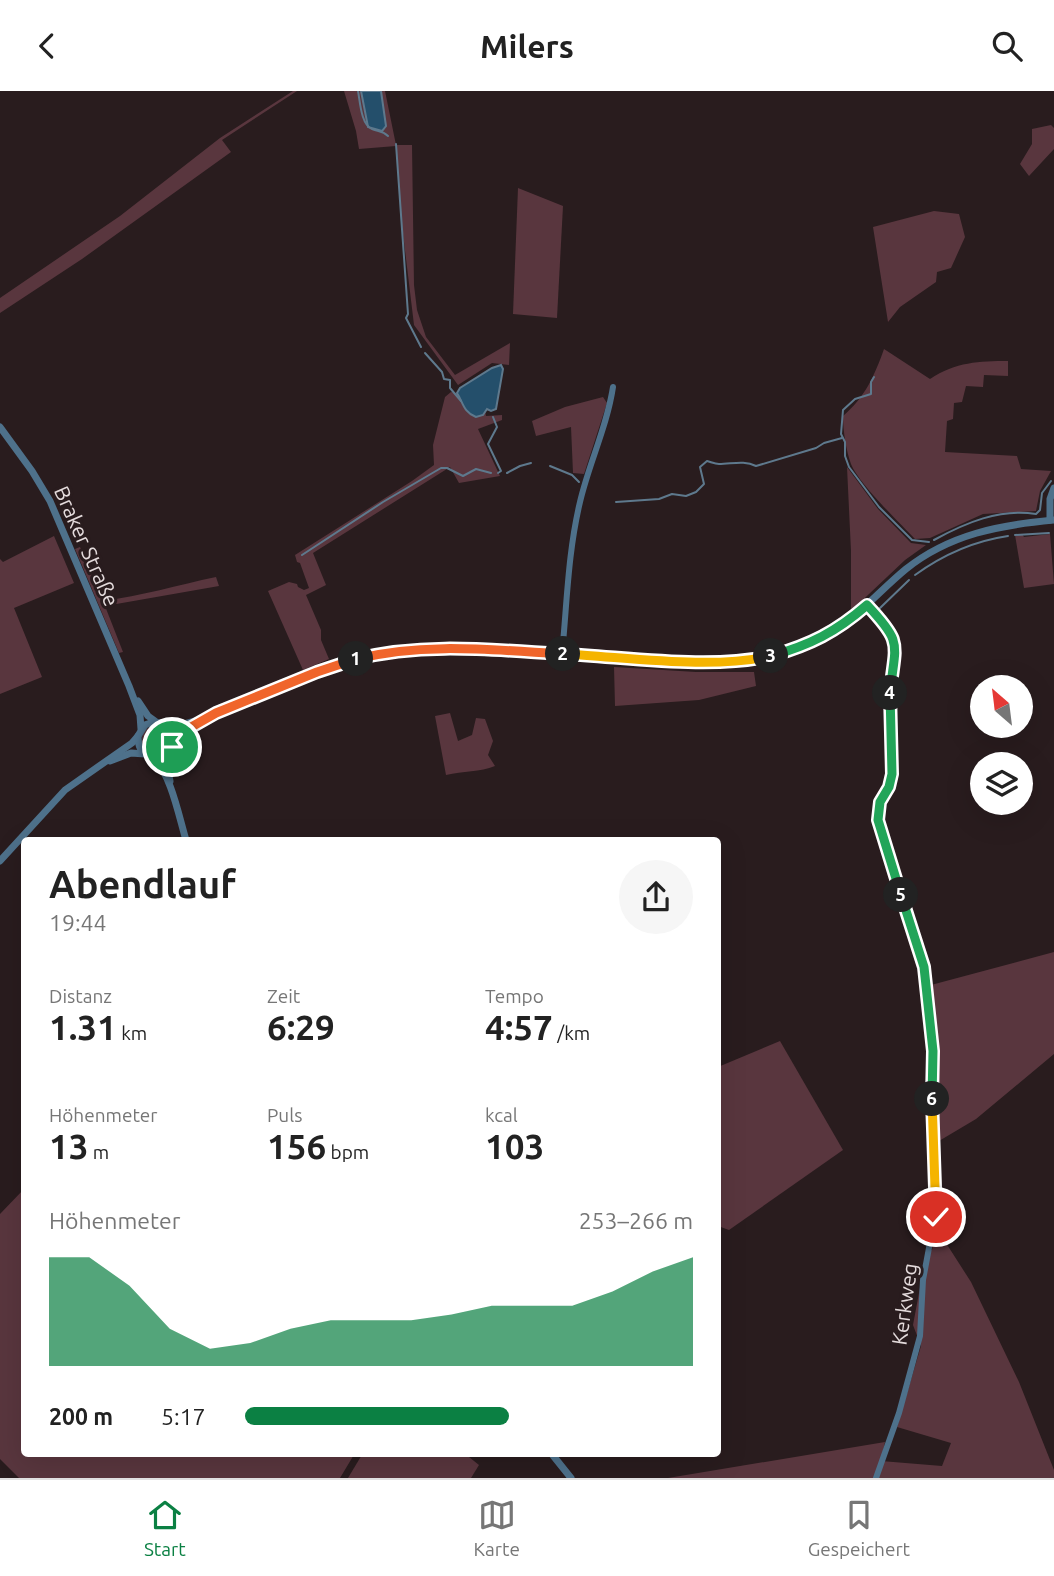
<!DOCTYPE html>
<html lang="de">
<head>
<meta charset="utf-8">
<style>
	body { margin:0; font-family:Ubuntu,sans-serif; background:#f6f6f6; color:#222; height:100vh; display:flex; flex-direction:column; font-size:26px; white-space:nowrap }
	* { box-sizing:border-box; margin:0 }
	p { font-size:23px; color:#767676 }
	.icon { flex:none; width:38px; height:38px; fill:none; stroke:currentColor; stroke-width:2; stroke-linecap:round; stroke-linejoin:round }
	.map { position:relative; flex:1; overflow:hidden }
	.sheet { position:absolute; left:21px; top:746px; width:700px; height:620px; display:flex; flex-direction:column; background:#fff; border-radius:7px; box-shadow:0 7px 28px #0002 }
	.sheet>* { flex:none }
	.needle { width:46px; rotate:332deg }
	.tools { position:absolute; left:970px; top:584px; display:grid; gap:14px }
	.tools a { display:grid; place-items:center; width:63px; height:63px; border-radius:50%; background:#fff; box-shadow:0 7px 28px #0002; font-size:35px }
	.pin { position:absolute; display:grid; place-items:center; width:60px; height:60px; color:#fff; margin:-30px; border:4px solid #fff; border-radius:50%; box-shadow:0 2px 7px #0007 }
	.km { position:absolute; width:35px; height:35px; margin:-18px; border-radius:50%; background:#222; color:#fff; font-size:19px; line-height:35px; text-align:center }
	.round { display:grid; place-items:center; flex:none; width:74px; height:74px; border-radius:37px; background:#f6f6f6 }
	.overview { display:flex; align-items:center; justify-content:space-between; height:119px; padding:0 28px }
	h1 { font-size:38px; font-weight:600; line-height:52px }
	.stats { display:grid; grid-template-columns:repeat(3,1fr); gap:10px; height:119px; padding:7px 28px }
	.stats div { display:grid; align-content:center }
	.stats b { font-size:35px; font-weight:600 }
	.stats small { font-size:19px; font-weight:400 }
	.stats p { font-size:19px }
	.chart { height:196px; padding:14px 28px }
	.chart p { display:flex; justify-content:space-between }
	.chart svg { width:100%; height:126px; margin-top:7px; fill:#0b8043; opacity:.7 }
	ul { padding:0 28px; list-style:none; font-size:23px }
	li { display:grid; grid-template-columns:112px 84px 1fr; align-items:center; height:52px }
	li i { height:18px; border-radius:9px; background:#0b8043 }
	header { display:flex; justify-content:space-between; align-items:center; height:91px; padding:0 28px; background:#fff; font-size:32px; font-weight:600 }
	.dock { display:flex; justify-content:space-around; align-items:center; height:98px; border-top:2px solid #e0e0e0; background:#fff; font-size:19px; color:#767676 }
	.dock a { display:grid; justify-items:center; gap:4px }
	.dock .current { color:#0b8043 }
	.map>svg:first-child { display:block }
</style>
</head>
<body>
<header><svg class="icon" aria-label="back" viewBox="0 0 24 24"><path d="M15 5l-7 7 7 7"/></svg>Milers<svg class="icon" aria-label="search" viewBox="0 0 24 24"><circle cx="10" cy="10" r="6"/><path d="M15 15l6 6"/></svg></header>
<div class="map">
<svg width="1054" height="1387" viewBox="0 0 1054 1387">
	<rect width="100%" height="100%" fill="#291c1e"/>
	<!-- green -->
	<g fill="#59363e">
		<path d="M293 0H297L222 49 231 61 82 168 0 222V207L120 125 220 47Z"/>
		<path d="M344 0H385L396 54H412L414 194 417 219 426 246 455 284 510 252 509 274 492 272 458 294 414 234 401 126 396 55 359 58 356 40Z"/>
		<path d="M1051 34 1054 37V58L1029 85 1020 73 1032 53V38Z"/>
		<path d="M518 97 563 115 557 227 513 223Z"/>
		<path d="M934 120 959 123 965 146 951 177 937 181 936 191 900 216 888 231 873 136Z"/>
		<path d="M884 258 930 288C956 271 979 270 1008 270V285L984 284 983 296 966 295 962 311 954 312 953 328 947 330 945 361 1017 365 1021 378 1051 380 1040 400 1036 420 983 423 930 447 915 448C899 431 859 393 851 373 846 359 843 340 843 325 865 306 874 286 884 258Z"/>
		<path d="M451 301 462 303 484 315 486 325 502 324V329L478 338 500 385 459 392 450 376 313 462 326 494 306 504 321 539V549L329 568 303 579 268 500 289 491 297 493 298 496 304 499 309 497 300 472 297 471 295 464 412 390 434 374 433 354 445 306Z"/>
		<path d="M603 306 607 312 584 383 573 382 571 336 536 345 532 330 565 316Z"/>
		<path d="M847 376 878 418 911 452 926 454 905 469 851 520V460Z"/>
		<path d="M1022 443 1024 446 1050 443 1054 493 1024 497 1015 444Z"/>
		<path d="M54 445 74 492 14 517 42 586 0 603V468L3 471Z"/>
		<path d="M80 456 103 510C141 505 178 494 216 486L219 495 105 515 123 561 119 562 75 458Z"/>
		<path d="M614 576 696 581H754L756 595 699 609 615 615Z"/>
		<path d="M450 622 458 650 472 644 476 627 485 628 493 650 488 664 495 675C480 681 463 680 446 684L435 625Z"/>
		<circle cx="155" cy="648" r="13"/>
		<path d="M1054 861V963L976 1028 939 1050 933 1051 927 924 933 923 931 894Z"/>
		<path d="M780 950 843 1059 729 1139 718 1135V976Z"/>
		<path d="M24 1098V1362H355L340 1387H19L0 1368V1123Z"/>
		<path d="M937 1138 971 1191 1019 1291 1054 1379V1387H668L885 1351 881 1370 942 1375 951 1352 897 1336 921 1255 913 1234 927 1159H932Z"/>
		<path d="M363 1362H464L479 1374 471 1387H348Z"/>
	</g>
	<!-- water -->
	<g fill="#244f6b" stroke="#5e798d" stroke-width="2">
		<path d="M361 0H381L386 35 382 40 368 36Z"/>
		<path d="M501 274 503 278 496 318 491 320 487 318 483 324 476 326C463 321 463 311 457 302L460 297 492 277Z"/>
	</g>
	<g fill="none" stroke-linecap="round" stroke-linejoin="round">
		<!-- stream -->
		<g stroke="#5e798d" stroke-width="2">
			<path d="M358 0C360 10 361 34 372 38 379 41 382 39 388 45"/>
			<path d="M396 53 408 223 406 227 421 256"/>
			<path d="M425 262 442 281 444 288 450 289V297L461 310"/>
			<path d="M874 286 871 291V303L855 308 843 319 841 343 845 351V365L849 376 879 416 912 449 929 451"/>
			<path d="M493 326 497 336 488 353 501 380 498 382"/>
			<path d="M550 375 572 384 579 391"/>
			<path d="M507 382 520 375 531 372"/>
			<path d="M616 411 659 408 672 403 686 405 696 401 704 393 700 376 707 370C711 371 715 373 719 373 732 373 744 369 756 375L816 357 824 352 842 347"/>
			<path d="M1015 444 1049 442"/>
			<path d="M934 449C965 432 1000 417 1036 423L1040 419 1042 402 1051 390"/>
			<path d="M302 464 383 411 441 377H447L463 385 476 378 491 382"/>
			<path d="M915 484C944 463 974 450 1008 445"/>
			<path d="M879 518 909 489"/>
		</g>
		<!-- minor -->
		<g stroke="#4e718b" stroke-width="6">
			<path d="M867 514 889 538 896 558 889 611 892 683 889 696 879 711 878 729 924 876 933 960 932 1043 937 1114 923 1189 920 1245 899 1322 876 1387"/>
			<path d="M562 563C567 512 568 461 580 411 589 372 607 336 613 296"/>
		</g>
		<!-- tertiary -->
		<g stroke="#4e718b" stroke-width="7">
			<path d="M0 336 32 380 50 410 129 595 140 624 141 638"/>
			<path d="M1050 429V408L1054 397"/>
			<path d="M138 610 148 625 155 630"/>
			<path d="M167 634C190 639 275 598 300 587 328 576 357 566 386 562 430 555 474 558 518 560 558 562 599 564 639 567 697 570 745 574 801 557 844 543 873 505 906 478 950 443 1000 434 1054 429"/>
			<path d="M173 651C173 634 160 627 145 634L138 645C138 653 140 661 147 664 168 674 169 650 180 642 186 638 194 634 200 631"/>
			<path d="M168 661 166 670 170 690"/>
			<path d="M153 666C171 683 179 726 186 749"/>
			<path d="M110 670 131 662 145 663"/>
			<path d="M0 770 65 699 132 652 138 645"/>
			<path d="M551 1362 571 1387"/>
		</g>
	</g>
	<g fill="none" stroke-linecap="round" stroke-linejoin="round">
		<defs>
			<path id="split-1" d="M172 656 179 643 216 622 317 581 356 568"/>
			<path id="split-2" d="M356 568C424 551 494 559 563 563"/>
			<path id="split-3" d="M563 563C627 566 710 579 771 565"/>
			<path id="split-4" d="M771 565C810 554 836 541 867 514 904 553 895 552 890 602"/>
			<path id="split-5" d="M890 602 892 683 889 696 880 711 878 729 901 804"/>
			<path id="split-6" d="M901 804 924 876 933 960 932 1008"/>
			<path id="split-7" d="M932 1008 936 1126"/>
		</defs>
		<!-- split-1 casing -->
		<use href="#split-1" stroke="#fff" stroke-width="14"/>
		<!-- split-2 casing -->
		<use href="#split-2" stroke="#fff" stroke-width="14"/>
		<!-- split-3 casing -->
		<use href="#split-3" stroke="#fff" stroke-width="14"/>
		<!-- split-4 casing -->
		<use href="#split-4" stroke="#fff" stroke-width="14"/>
		<!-- split-5 casing -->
		<use href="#split-5" stroke="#fff" stroke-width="14"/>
		<!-- split-6 casing -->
		<use href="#split-6" stroke="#fff" stroke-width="14"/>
		<!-- split-7 casing -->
		<use href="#split-7" stroke="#fff" stroke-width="14"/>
		<!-- split-1 -->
		<use href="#split-1" stroke="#f0652b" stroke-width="9"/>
		<!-- split-2 -->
		<use href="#split-2" stroke="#f0652b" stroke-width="9"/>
		<!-- split-3 -->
		<use href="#split-3" stroke="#f5b400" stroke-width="9"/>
		<!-- split-4 -->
		<use href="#split-4" stroke="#22a559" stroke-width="9"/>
		<!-- split-5 -->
		<use href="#split-5" stroke="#22a559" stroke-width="9"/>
		<!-- split-6 -->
		<use href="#split-6" stroke="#22a559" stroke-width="9"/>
		<!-- split-7 -->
		<use href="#split-7" stroke="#f5b400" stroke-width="9"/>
	</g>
	<g text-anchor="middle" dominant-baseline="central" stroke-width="6" stroke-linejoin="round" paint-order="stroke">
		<!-- street labels -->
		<g font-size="21" fill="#e5dcdd" stroke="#291c1e">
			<text transform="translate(87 455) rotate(66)">Braker Straße</text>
			<text transform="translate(904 1213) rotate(-82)">Kerkweg</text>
		</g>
	</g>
</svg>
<div class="tools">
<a><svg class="needle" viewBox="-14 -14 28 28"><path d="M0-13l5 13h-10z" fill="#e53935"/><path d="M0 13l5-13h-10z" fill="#767676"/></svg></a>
<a><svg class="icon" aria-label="layers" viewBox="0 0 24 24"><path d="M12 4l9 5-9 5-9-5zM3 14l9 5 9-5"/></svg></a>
</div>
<div class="pin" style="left:172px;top:656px;background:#1e9e55"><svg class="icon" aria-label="arrive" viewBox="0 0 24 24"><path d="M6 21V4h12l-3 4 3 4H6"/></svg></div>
<div class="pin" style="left:936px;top:1126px;background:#d93025"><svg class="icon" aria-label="check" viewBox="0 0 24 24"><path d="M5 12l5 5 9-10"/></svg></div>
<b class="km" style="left:356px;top:568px">1</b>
<b class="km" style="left:563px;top:563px">2</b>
<b class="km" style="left:771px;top:565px">3</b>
<b class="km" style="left:890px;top:602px">4</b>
<b class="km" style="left:901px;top:804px">5</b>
<b class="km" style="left:932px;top:1008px">6</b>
<section class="sheet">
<div class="overview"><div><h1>Abendlauf</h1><p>19:44</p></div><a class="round"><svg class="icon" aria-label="share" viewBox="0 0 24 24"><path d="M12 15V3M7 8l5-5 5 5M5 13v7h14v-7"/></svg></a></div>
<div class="stats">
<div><p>Distanz</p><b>1.31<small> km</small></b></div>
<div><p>Zeit</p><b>6:29</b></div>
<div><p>Tempo</p><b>4:57<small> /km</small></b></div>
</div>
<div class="stats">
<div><p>Höhenmeter</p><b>13<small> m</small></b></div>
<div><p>Puls</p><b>156<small> bpm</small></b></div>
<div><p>kcal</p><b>103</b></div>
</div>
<div class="chart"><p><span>Höhenmeter</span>253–266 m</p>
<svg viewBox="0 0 160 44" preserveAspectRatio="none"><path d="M0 44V6L10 6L20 16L30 31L40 38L50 36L60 31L70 28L80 28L90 28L100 26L110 23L120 23L130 23L140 18L150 11L160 6V44z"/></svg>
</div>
<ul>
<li><b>200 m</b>5:17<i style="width:59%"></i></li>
</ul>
</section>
</div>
<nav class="dock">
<a class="current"><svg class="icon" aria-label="home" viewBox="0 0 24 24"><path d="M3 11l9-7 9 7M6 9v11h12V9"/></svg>Start</a>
<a><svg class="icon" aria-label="map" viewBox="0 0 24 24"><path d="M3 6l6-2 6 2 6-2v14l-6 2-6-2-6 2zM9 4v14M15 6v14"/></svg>Karte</a>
<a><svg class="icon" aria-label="saved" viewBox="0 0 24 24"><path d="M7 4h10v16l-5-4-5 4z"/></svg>Gespeichert</a>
</nav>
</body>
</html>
